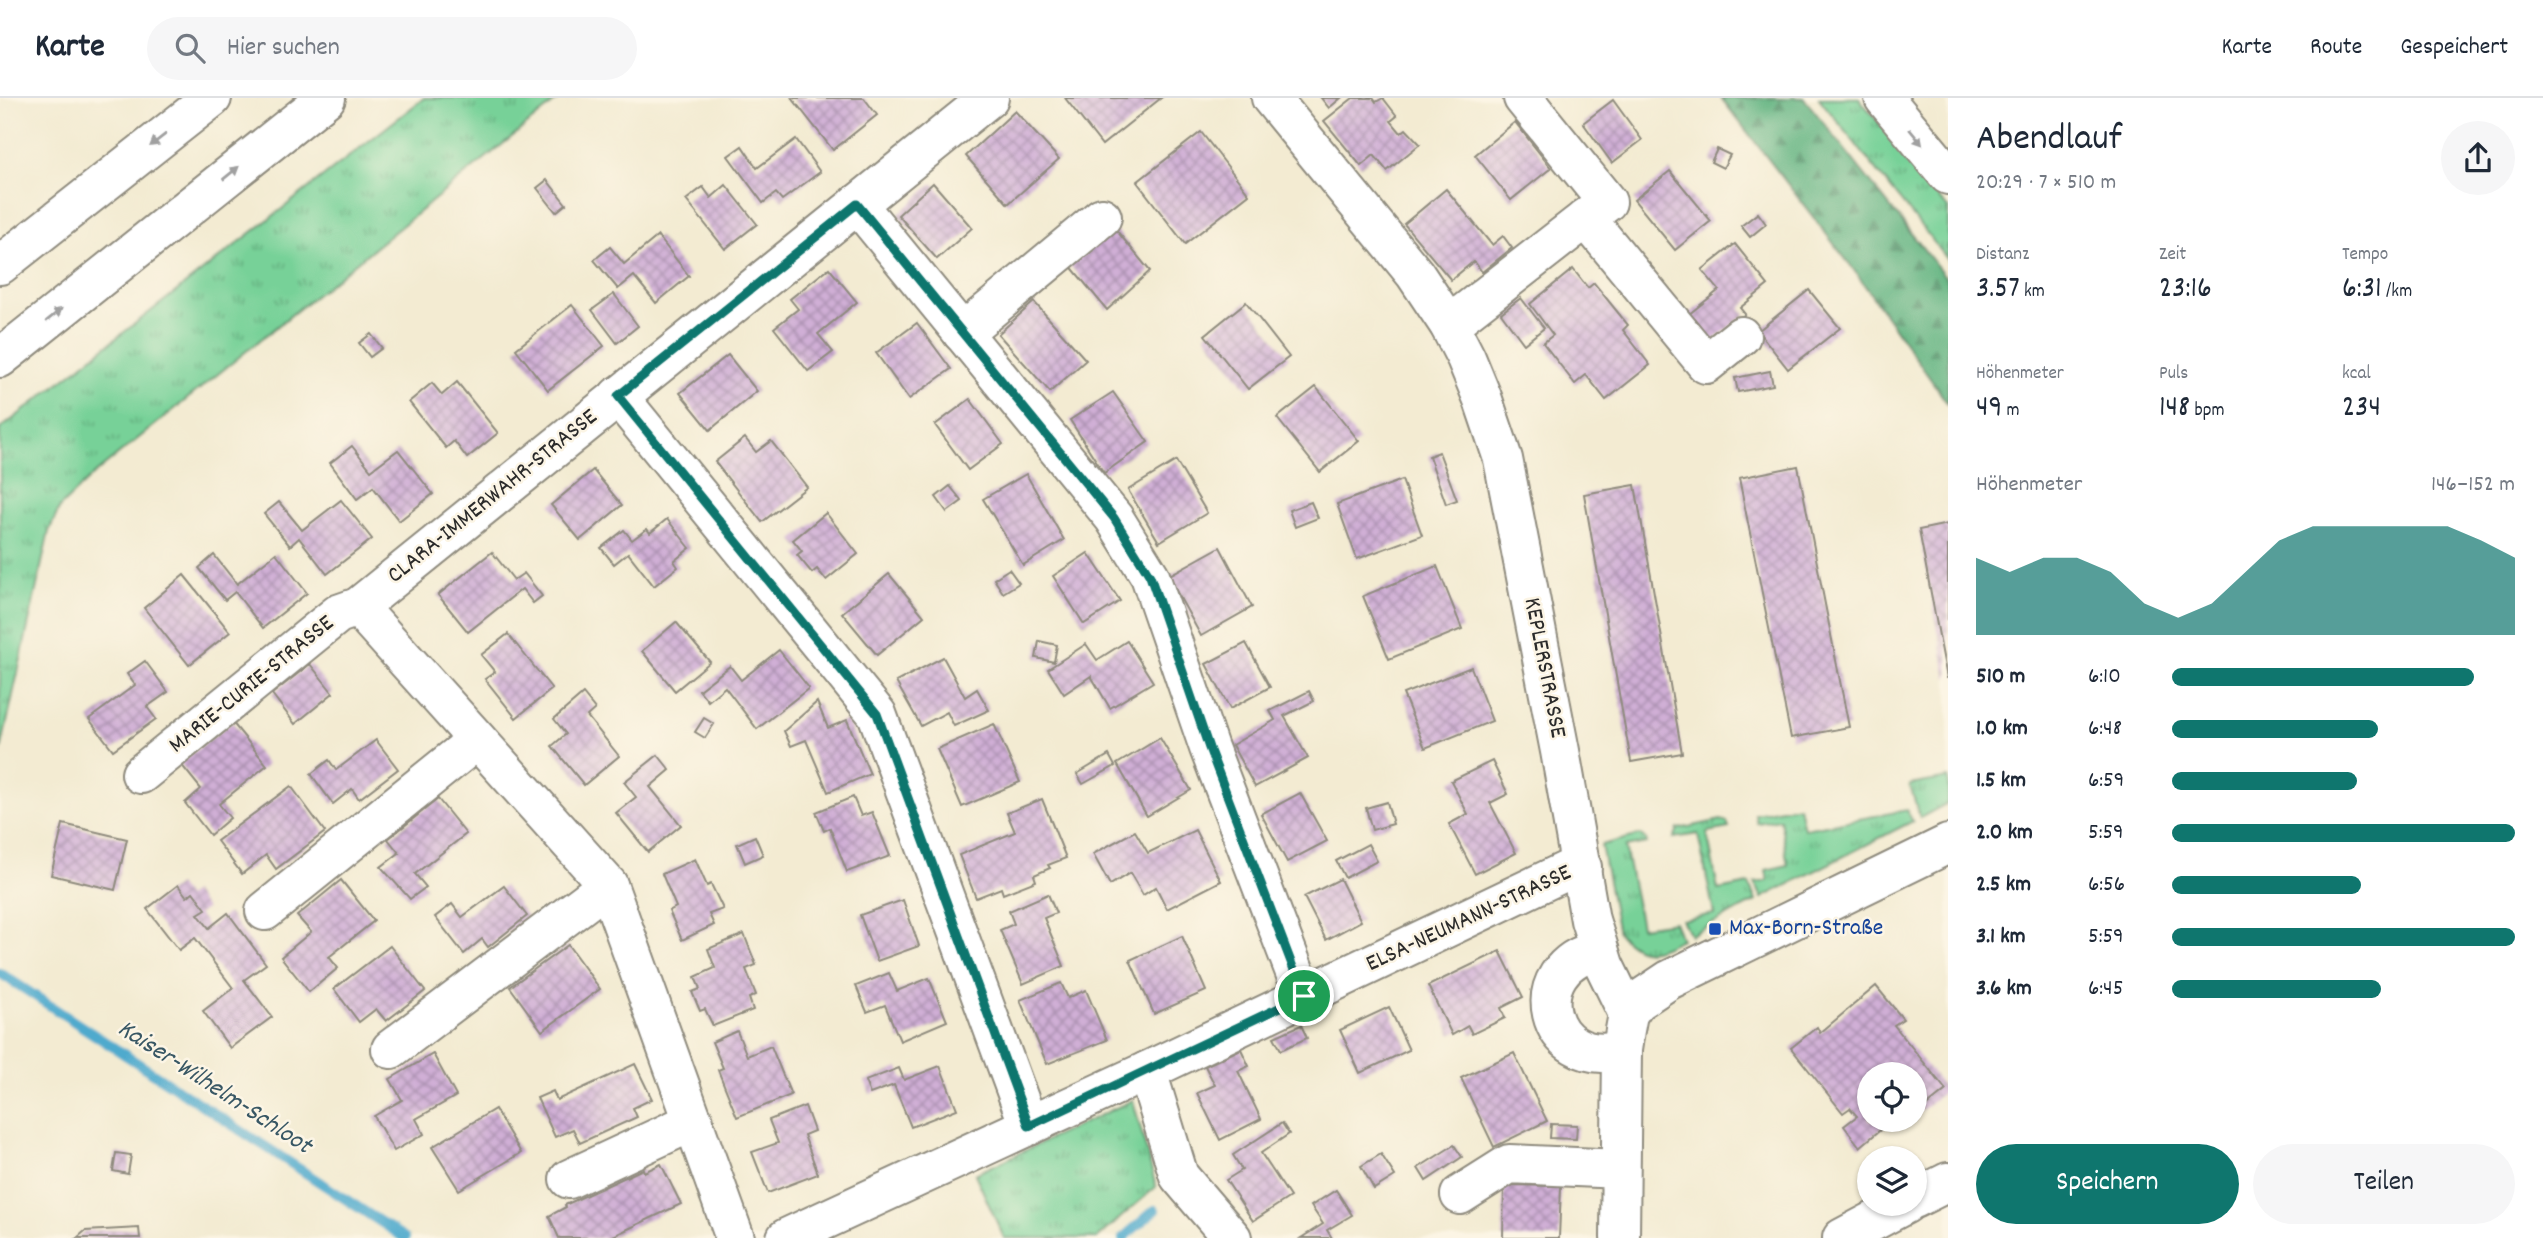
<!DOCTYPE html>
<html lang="de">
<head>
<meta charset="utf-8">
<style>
	body { margin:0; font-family:Dekko,sans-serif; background:#f6f6f7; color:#1f2937; height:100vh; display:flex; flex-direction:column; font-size:26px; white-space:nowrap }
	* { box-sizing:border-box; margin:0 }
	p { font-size:23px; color:#747a83 }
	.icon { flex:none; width:38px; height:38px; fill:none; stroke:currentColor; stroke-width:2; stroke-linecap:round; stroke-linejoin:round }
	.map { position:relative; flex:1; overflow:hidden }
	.drawer { display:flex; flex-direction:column; background:#fff; width:595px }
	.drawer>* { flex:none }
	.controls { position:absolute; left:1857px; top:964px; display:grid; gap:14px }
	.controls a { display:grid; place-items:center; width:70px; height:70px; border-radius:50%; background:#fff; box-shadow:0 2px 5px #0004; font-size:35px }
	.pin { position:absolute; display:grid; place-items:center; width:60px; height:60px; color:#fff; margin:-30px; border:4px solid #fff; border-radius:50%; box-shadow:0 2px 7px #0007 }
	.round { display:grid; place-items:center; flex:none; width:74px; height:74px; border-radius:37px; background:#f6f6f7 }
	.headline { display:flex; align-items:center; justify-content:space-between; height:119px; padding:0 28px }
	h1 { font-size:38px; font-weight:600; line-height:52px }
	.metrics { display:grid; grid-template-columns:repeat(3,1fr); gap:10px; height:119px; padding:7px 28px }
	.metrics div { display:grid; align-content:center }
	.metrics b { font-size:30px; font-weight:600 }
	.metrics small { font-size:19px; font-weight:400 }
	.metrics p { font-size:19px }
	.chart { height:196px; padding:14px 28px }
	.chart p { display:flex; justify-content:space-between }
	.chart svg { width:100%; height:126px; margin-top:7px; fill:#0f766e; opacity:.7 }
	.cta { display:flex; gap:14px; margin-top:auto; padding:14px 28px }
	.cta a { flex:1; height:80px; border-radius:42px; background:#0f766e; color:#fff; font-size:28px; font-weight:600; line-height:80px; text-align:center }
	.cta a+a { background:#f6f6f7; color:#1f2937 }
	ul { padding:0 28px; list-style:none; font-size:23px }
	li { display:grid; grid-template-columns:112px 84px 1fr; align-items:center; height:52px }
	li i { height:18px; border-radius:9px; background:#0f766e }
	header { display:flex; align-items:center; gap:42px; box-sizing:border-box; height:98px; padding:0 35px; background:#fff; border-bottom:2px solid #e0e1e3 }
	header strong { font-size:33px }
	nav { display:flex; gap:38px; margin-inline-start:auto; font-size:24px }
	.search { width:490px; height:63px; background:#f6f6f7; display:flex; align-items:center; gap:18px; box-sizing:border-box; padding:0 24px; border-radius:38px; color:#747a83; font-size:26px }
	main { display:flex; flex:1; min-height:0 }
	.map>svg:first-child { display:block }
</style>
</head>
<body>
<header>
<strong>Karte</strong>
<div class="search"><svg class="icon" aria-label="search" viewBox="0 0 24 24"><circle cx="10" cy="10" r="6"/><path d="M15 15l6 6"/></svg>Hier suchen</div>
<nav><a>Karte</a><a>Route</a><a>Gespeichert</a></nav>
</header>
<main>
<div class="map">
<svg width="1948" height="1140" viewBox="0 0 1948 1140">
	<defs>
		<pattern id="grass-tufts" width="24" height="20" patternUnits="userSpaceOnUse" patternTransform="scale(1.75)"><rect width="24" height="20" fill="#77d198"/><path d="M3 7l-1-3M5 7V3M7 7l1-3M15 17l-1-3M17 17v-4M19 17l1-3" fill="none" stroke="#62aa7c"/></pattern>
		<pattern id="forest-firs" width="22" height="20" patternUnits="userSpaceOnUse" patternTransform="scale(1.75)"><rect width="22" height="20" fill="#61b380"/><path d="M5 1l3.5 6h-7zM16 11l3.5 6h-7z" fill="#509269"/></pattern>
		<pattern id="building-cross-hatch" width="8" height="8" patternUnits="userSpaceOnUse" patternTransform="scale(1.75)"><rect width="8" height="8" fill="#d0afd6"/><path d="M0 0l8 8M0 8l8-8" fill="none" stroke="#a98fae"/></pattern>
	</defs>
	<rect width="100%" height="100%" fill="#fcf5e5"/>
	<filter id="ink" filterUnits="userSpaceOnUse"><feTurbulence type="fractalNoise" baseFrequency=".0143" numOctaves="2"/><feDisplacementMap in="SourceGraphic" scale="14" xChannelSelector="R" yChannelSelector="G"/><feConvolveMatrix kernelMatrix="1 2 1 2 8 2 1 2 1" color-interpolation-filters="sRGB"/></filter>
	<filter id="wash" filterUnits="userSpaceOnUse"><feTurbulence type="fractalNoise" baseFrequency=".00686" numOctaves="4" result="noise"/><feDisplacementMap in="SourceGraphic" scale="28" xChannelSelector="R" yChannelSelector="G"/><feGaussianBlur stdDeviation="1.57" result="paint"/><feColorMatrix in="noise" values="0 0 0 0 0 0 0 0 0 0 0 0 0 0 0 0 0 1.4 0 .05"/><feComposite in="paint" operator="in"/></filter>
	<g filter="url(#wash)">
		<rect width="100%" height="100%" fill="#f3ebd2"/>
		<!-- grass -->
		<g fill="url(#grass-tufts)" stroke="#517e62" stroke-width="2">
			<path d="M424 0H560L93 377 60 409 49 433 0 656V331Z"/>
			<path d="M1819 0H1859L1948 111V162Z"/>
			<path d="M1948 680V705L1920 720 1910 687Z"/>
			<path d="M1799 708 1804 731 1907 712 1913 723 1762 800 1755 785 1768 783 1766 772 1788 767 1780 721 1757 725 1755 716Z"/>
			<path d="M1721 722 1727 724 1729 730 1707 734 1718 792 1749 786 1756 803 1690 837 1682 822 1714 816 1698 736 1674 740 1678 731Z"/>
			<path d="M1640 737 1646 742 1647 745 1625 749 1641 829 1674 824 1681 841C1653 854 1642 861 1618 835L1601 747Z"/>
			<path d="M1133 1002 1156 1089 1097 1140H1004L975 1076Z"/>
		</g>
		<!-- forest -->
		<path fill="url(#forest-firs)" stroke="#466f56" stroke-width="2" d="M1721 0H1804L1948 182V306L1851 168Z"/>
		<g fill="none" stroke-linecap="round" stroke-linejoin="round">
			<!-- stream -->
			<g stroke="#4faacd" stroke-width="10">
				<path d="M0 875 405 1140"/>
				<path d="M1123 1140 1155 1112"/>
			</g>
		</g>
		<g id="blocks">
			<!-- building -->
			<g fill="url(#building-cross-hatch)">
				<path d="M792 0H864L877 17 833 52Z"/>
				<path d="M1065 0H1161L1102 47Z"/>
				<path d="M1321 0H1341L1329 10Z"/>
				<path d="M1353 0H1373L1376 4 1383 0 1397 18 1391 23 1401 35 1406 31 1420 46 1387 73 1374 57 1361 68 1324 23Z"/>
				<path d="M1613 2 1642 42 1612 65 1583 25Z"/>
				<path d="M1015 13 1059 61 1008 106 966 58Z"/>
				<path d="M1515 24 1551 70 1511 102 1475 57Z"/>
				<path d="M1201 34 1249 96 1185 146 1137 84Z"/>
				<path d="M796 41 820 74 782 102 776 95 763 105 728 58 742 48 757 70Z"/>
				<path d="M1717 51 1730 57 1723 70 1711 64Z"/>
				<path d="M1670 73 1711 123 1675 152 1634 102Z"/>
				<path d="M547 82 566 106 556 114 537 90Z"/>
				<path d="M933 85 972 130 937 161 898 117Z"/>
				<path d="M726 87 757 126 725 151 686 102 703 89 711 100Z"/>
				<path d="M1446 91 1492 147 1503 138 1512 150 1482 174 1474 163 1451 182 1404 126Z"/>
				<path d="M1758 115 1766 126 1750 139 1741 128Z"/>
				<path d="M1107 121 1150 173 1107 212 1064 160Z"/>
				<path d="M658 138 689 178 656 205 634 178 618 191 594 162 610 149 624 166Z"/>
				<path d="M1735 146 1768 187 1740 210 1745 216 1705 249 1683 221 1719 192 1702 172Z"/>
				<path d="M829 170 857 204 818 236 833 254 808 273 774 230 798 211 790 201Z"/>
				<path d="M1573 171 1588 190 1594 185 1628 227 1623 232 1650 267 1606 302 1586 277 1575 286 1543 245 1553 237 1530 206Z"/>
				<path d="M1809 192 1840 230 1788 271 1758 233Z"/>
				<path d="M614 196 638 228 617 245 592 212Z"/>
				<path d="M1521 200 1544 230 1524 246 1501 215Z"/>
				<path d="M1034 204 1086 262 1050 294 998 236Z"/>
				<path d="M1246 204 1289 259 1248 291 1205 237Z"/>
				<path d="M572 207 604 248 548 292 516 251Z"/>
				<path d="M917 225 951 271 909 301 876 255Z"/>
				<path d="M371 236 382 250 370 259 359 245Z"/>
				<path d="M728 257 757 293 710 332 680 295Z"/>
				<path d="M1770 273 1773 287 1738 294 1735 280Z"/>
				<path d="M457 284 498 335 467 360 454 343 446 350 409 304 432 285 442 297Z"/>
				<path d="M1316 289 1359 343 1320 374 1277 320Z"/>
				<path d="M1113 294 1148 344 1104 375 1070 322Z"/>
				<path d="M970 301 1003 346 968 372 935 327Z"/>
				<path d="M745 340 756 354 771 343 807 389 762 424 715 364Z"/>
				<path d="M352 348 371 372 398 352 433 396 399 423 373 389 357 401 330 365Z"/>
				<path d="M1439 354 1457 402 1446 406 1429 358Z"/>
				<path d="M1176 363 1207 415 1159 444 1128 392Z"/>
				<path d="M1798 368 1849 629 1791 640 1739 380Z"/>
				<path d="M593 372 622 407 580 442 551 407Z"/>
				<path d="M1026 376 1064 442 1023 467 983 401Z"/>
				<path d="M1402 382 1422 437 1357 461 1337 406Z"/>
				<path d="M1635 387 1682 655 1631 664 1584 396Z"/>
				<path d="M950 388 962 403 947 414 936 399Z"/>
				<path d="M341 402 372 441 327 476 299 440 290 448 264 416 279 404 302 432Z"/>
				<path d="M1311 404 1318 420 1295 429 1289 412Z"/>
				<path d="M826 415 858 456 826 482 817 471 812 475 797 457 802 453 793 442Z"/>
				<path d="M667 421 690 450 674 463 678 469 654 488 628 455 614 466 601 450 624 432 632 442 647 431 650 435Z"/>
				<path d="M1948 426V580H1947L1919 432Z"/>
				<path d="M1220 449 1252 509 1201 538 1168 478Z"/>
				<path d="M492 454 514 482 524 475 542 498 533 505 522 491 468 534 438 497Z"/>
				<path d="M276 455 307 495 263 530 235 494 225 502 199 470 214 457 237 486Z"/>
				<path d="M1088 455 1120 503 1084 526 1053 478Z"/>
				<path d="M1437 468 1462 531 1389 561 1363 498Z"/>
				<path d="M1009 471 1019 485 1003 495 994 481Z"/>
				<path d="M889 476 924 518 877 557 842 515Z"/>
				<path d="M184 477 230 534 189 567 144 510Z"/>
				<path d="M676 524 710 564 675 593 642 553Z"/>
				<path d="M508 536 552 591 516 620 485 581 495 574 481 557Z"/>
				<path d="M1039 543 1057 547 1054 564 1036 560Z"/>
				<path d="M1127 543 1153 584 1110 610 1091 578 1064 596 1048 571 1086 546 1097 562Z"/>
				<path d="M1246 545 1270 589 1230 611 1206 566Z"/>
				<path d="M779 552 809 590 757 631 725 589 708 603 699 592 730 568 741 582Z"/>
				<path d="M943 559 965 599 977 591 989 612 954 628 947 614 921 628 896 584Z"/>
				<path d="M145 563 168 594 147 609 156 621 113 652 89 621 135 587 127 576Z"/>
				<path d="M310 566 333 595 295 626 272 596Z"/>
				<path d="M1471 569 1492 623 1425 650 1403 596Z"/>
				<path d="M1309 593 1314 603 1284 618 1308 660 1255 689 1232 647 1275 622 1270 613Z"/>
				<path d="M583 596 595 611 587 618 619 658 584 687 552 648 566 636 554 621Z"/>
				<path d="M817 604 828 630 847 622 870 676 828 694 806 642 791 648 784 633Z"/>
				<path d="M704 620 714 626 705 640 695 634Z"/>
				<path d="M232 624 267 667 219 706 230 720 210 737 185 705 201 691 180 665Z"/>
				<path d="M994 626 1020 684 962 709 937 651Z"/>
				<path d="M1160 640 1191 692 1147 718 1117 666Z"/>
				<path d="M376 642 398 671 359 701 352 691 333 706 311 676 329 662 336 672Z"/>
				<path d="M658 657 670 672 650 689 681 727 648 754 616 715 636 699 624 684Z"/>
				<path d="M1109 657 1115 668 1083 686 1077 676Z"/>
				<path d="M1492 663 1508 696 1490 705 1516 755 1475 776 1449 726 1468 716 1451 683Z"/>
				<path d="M291 688 325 734 276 771 266 757 242 776 217 743Z"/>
				<path d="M1300 695 1327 743 1287 764 1261 716Z"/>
				<path d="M853 699 861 718 872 714 890 758 847 774 830 730 824 733 816 714Z"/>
				<path d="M438 701 466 736 415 776 426 789 410 801 381 769 399 755 388 741Z"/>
				<path d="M1042 701 1066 760 1048 767 1050 770 1034 777 1036 783 1003 796 1001 790 976 800 959 757 1015 734 1007 715Z"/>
				<path d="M1387 704 1393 726 1372 732 1366 710Z"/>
				<path d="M63 726 127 741 115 792 51 777Z"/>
				<path d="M1195 732 1221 783 1167 811 1156 789 1143 797 1130 775 1110 787 1093 756 1135 733 1148 755Z"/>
				<path d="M755 738 763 757 745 765 737 746Z"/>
				<path d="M1368 746 1377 763 1345 780 1336 763Z"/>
				<path d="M695 761 707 788 711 786 723 811 709 816 714 827 682 842 669 813 676 809 662 776Z"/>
				<path d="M1340 781 1361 823 1326 842 1304 799Z"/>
				<path d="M341 782 374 823 329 859 338 870 309 894 281 859 311 834 297 818Z"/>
				<path d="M178 787 187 799 193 794 206 811 198 816 209 830 228 815 266 866 244 882 272 919 230 950 203 913 233 890 195 840 179 852 147 811Z"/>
				<path d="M504 788 527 818 488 849 482 841 464 856 435 819 452 806 462 819Z"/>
				<path d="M1048 796 1056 815 1044 820 1064 868 1023 886 1000 832 1014 826 1009 813Z"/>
				<path d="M903 802 919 848 877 863 860 817Z"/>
				<path d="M744 836 756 867 746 871 756 897 749 900 753 912 713 928 705 911 700 913 692 894 700 891 695 879 715 870 708 851Z"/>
				<path d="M1182 838 1206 893 1154 916 1130 862Z"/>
				<path d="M568 847 600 891 542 933 510 889Z"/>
				<path d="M390 848 425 893 386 923 376 911 359 924 334 891Z"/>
				<path d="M1500 853 1523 899 1501 910 1505 920 1472 936 1468 928 1452 937 1428 888Z"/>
				<path d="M889 875 897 893 929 880 947 923 900 943 885 907 867 914 856 888Z"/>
				<path d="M1061 885 1068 900 1086 892 1107 942 1047 966 1020 902Z"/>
				<path d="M1876 888 1903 921 1894 927 1946 992 1914 1018V976H1869V1022H1892L1860 1049 1844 1028 1857 1018 1850 1010 1843 1015 1791 950 1817 929 1820 935Z"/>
				<path d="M1389 909 1409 952 1360 975 1340 932Z"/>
				<path d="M1301 927 1307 940 1281 952 1274 939Z"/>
				<path d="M737 933 747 958 771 948 791 997 737 1019 718 972 723 970 712 944Z"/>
				<path d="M1241 951 1249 968 1238 973 1261 1021 1220 1042 1197 995 1215 987 1205 968Z"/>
				<path d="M1514 955 1547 1023 1494 1049 1461 980Z"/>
				<path d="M433 956 456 998 416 1021 424 1036 394 1053 374 1018 402 1002 390 981Z"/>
				<path d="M635 966 652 1001 633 1010 637 1019 580 1045 573 1031 555 1039 537 1000 553 993 557 1002Z"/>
				<path d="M940 968 957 1011 911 1029 894 987 870 996 865 983 899 970 904 982Z"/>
				<path d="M805 1008 814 1033 804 1037 818 1076 768 1095 752 1054 778 1045 769 1022Z"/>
				<path d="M495 1011 521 1055 459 1092 432 1049Z"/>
				<path d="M1282 1025 1289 1036 1261 1055 1290 1099 1253 1123 1226 1082 1242 1072 1233 1057Z"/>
				<path d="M1551 1026 1577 1027 1576 1041 1550 1040Z"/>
				<path d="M1454 1047 1462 1059 1426 1083 1418 1070Z"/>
				<path d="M116 1055 131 1057 128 1076 113 1073Z"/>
				<path d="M1381 1056 1395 1078 1374 1091 1361 1068Z"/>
				<path d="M661 1066 681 1106 609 1140H559L549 1118 566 1109 565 1107 643 1071 644 1074Z"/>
				<path d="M1504 1087 1561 1088 1559 1140H1503Z"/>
				<path d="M1336 1092 1352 1117 1327 1132 1332 1140H1301L1323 1126 1311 1108Z"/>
				<path d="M139 1130 140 1140H77L85 1133Z"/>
			</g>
		</g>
	</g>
	<g filter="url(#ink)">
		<use href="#blocks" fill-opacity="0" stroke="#8f8b7e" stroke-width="2"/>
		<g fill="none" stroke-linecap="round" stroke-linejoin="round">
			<defs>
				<g id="minor">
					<path d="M1271 0 1415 176 1449 227 1466 260 1482 299 1503 361 1560 653 1590 822 1604 867 1628 916"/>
					<path d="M857 106 1114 420 1150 478 1209 650 1304 898"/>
					<path d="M1586 120 1706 266 1741 238"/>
					<path d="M1449 227 1607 104 1523 0"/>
					<path d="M962 235 1102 119"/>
					<path d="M618 298 877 616 1029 1028"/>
					<path d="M358 509 608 787 735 1140"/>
					<path d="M141 676 338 516 358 509 989 0"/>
					<path d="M265 813 477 642"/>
					<path d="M1599 852C1520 868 1545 973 1622 952"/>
					<path d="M391 951 608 787"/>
					<path d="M1147 973 1179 1078 1232 1140"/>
					<path d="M569 1081 694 1023"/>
					<path d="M1460 1097 1509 1066 1620 1071"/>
					<path d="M1914 1101 1948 1084"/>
					<path d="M786 1140 1147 973 1566 773 1582 769"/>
					<path d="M1620 1140 1622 952 1625 932 1628 916 1636 904 1669 882 1948 746"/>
					<path d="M1842 1140 1906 1106"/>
				</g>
				<path id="major" d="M1884 0 1948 77"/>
				<g id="highway">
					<path d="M0 167 212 0"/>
					<path d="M0 260 326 0"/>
				</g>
			</defs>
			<!-- minor casing -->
			<use href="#minor" stroke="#8f8b7e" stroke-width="42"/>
			<!-- major casing -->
			<use href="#major" stroke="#8f8b7e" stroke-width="42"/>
			<!-- highway casing -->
			<use href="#highway" stroke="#8f8b7e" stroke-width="42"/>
			<!-- minor -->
			<use href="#minor" stroke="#fff" stroke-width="38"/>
			<!-- major -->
			<use href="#major" stroke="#fff" stroke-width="38"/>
			<!-- highway -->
			<use href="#highway" stroke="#fff" stroke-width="38"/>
		</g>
		<!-- one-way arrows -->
		<defs><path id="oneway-solid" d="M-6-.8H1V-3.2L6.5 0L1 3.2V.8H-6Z" transform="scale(1.75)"/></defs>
		<g fill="#a0a0a0">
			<use href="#oneway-solid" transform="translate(1916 39) rotate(50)"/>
			<use href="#oneway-solid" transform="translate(158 42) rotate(142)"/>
			<use href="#oneway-solid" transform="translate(231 75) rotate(-39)"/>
			<use href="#oneway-solid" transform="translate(54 217) rotate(-39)"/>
		</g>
	</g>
	<g fill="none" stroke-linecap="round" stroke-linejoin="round" filter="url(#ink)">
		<defs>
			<path id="route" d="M857 106 1114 420 1150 478 1209 650 1304 898 1029 1028 877 616 618 298Z"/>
		</defs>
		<!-- route casing -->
		<use href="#route" stroke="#fff" stroke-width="14"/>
		<!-- route -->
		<use href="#route" stroke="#0f766e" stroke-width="9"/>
	</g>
	<!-- markers -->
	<rect fill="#1a4fb4" stroke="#fcf5e5" stroke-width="2.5" x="1708" y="824" width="14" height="14" rx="3.5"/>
	<g text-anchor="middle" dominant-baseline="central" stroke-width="5" stroke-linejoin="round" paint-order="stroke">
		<!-- street labels -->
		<g font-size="24" fill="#2b2b2b" stroke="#fcf5e5">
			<text transform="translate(493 399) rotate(-39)">CLARA-IMMERWAHR-STRASSE</text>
			<text transform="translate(1544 570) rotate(79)">KEPLERSTRASSE</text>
			<text transform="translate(252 587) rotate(-39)">MARIE-CURIE-STRASSE</text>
			<text transform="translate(1469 821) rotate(-25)">ELSA-NEUMANN-STRASSE</text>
		</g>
		<!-- transit labels -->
		<g font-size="24" fill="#164399" stroke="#fcf5e5" text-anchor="start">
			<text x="1729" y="831">Max-Born-Straße</text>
		</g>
		<!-- water labels -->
		<g font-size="26" font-style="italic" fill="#385764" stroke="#fcf5e5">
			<text transform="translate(214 990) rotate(33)">Kaiser-Wilhelm-Schloot</text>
		</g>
	</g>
</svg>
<div class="controls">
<a><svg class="icon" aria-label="locate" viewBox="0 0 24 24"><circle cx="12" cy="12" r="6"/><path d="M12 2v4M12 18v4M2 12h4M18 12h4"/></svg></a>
<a><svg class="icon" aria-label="layers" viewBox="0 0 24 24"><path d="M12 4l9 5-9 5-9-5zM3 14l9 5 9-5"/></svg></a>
</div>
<div class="pin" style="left:1304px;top:898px;background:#1e9e55"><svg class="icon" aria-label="arrive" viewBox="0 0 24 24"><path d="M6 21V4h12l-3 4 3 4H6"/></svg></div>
</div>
<section class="drawer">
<div class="headline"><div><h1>Abendlauf</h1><p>20:29 · 7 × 510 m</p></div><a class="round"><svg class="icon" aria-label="share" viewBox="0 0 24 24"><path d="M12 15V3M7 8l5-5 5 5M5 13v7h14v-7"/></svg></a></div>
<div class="metrics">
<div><p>Distanz</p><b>3.57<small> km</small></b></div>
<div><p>Zeit</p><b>23:16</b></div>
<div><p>Tempo</p><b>6:31<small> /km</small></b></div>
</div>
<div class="metrics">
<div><p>Höhenmeter</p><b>49<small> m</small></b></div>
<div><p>Puls</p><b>148<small> bpm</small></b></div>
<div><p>kcal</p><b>234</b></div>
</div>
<div class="chart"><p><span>Höhenmeter</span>146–152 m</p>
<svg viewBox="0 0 160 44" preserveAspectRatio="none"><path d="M0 44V17L10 22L20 17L30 17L40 22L50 33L60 38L70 33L80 22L90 11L100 6L110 6L120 6L130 6L140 6L150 11L160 17V44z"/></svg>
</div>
<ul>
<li><b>510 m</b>6:10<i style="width:88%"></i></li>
<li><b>1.0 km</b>6:48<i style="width:60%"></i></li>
<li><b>1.5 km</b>6:59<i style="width:54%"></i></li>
<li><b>2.0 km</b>5:59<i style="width:100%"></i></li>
<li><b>2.5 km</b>6:56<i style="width:55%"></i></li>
<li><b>3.1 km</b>5:59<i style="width:100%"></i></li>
<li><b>3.6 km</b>6:45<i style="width:61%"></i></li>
</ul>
<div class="cta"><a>Speichern</a><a>Teilen</a></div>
</section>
</main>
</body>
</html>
